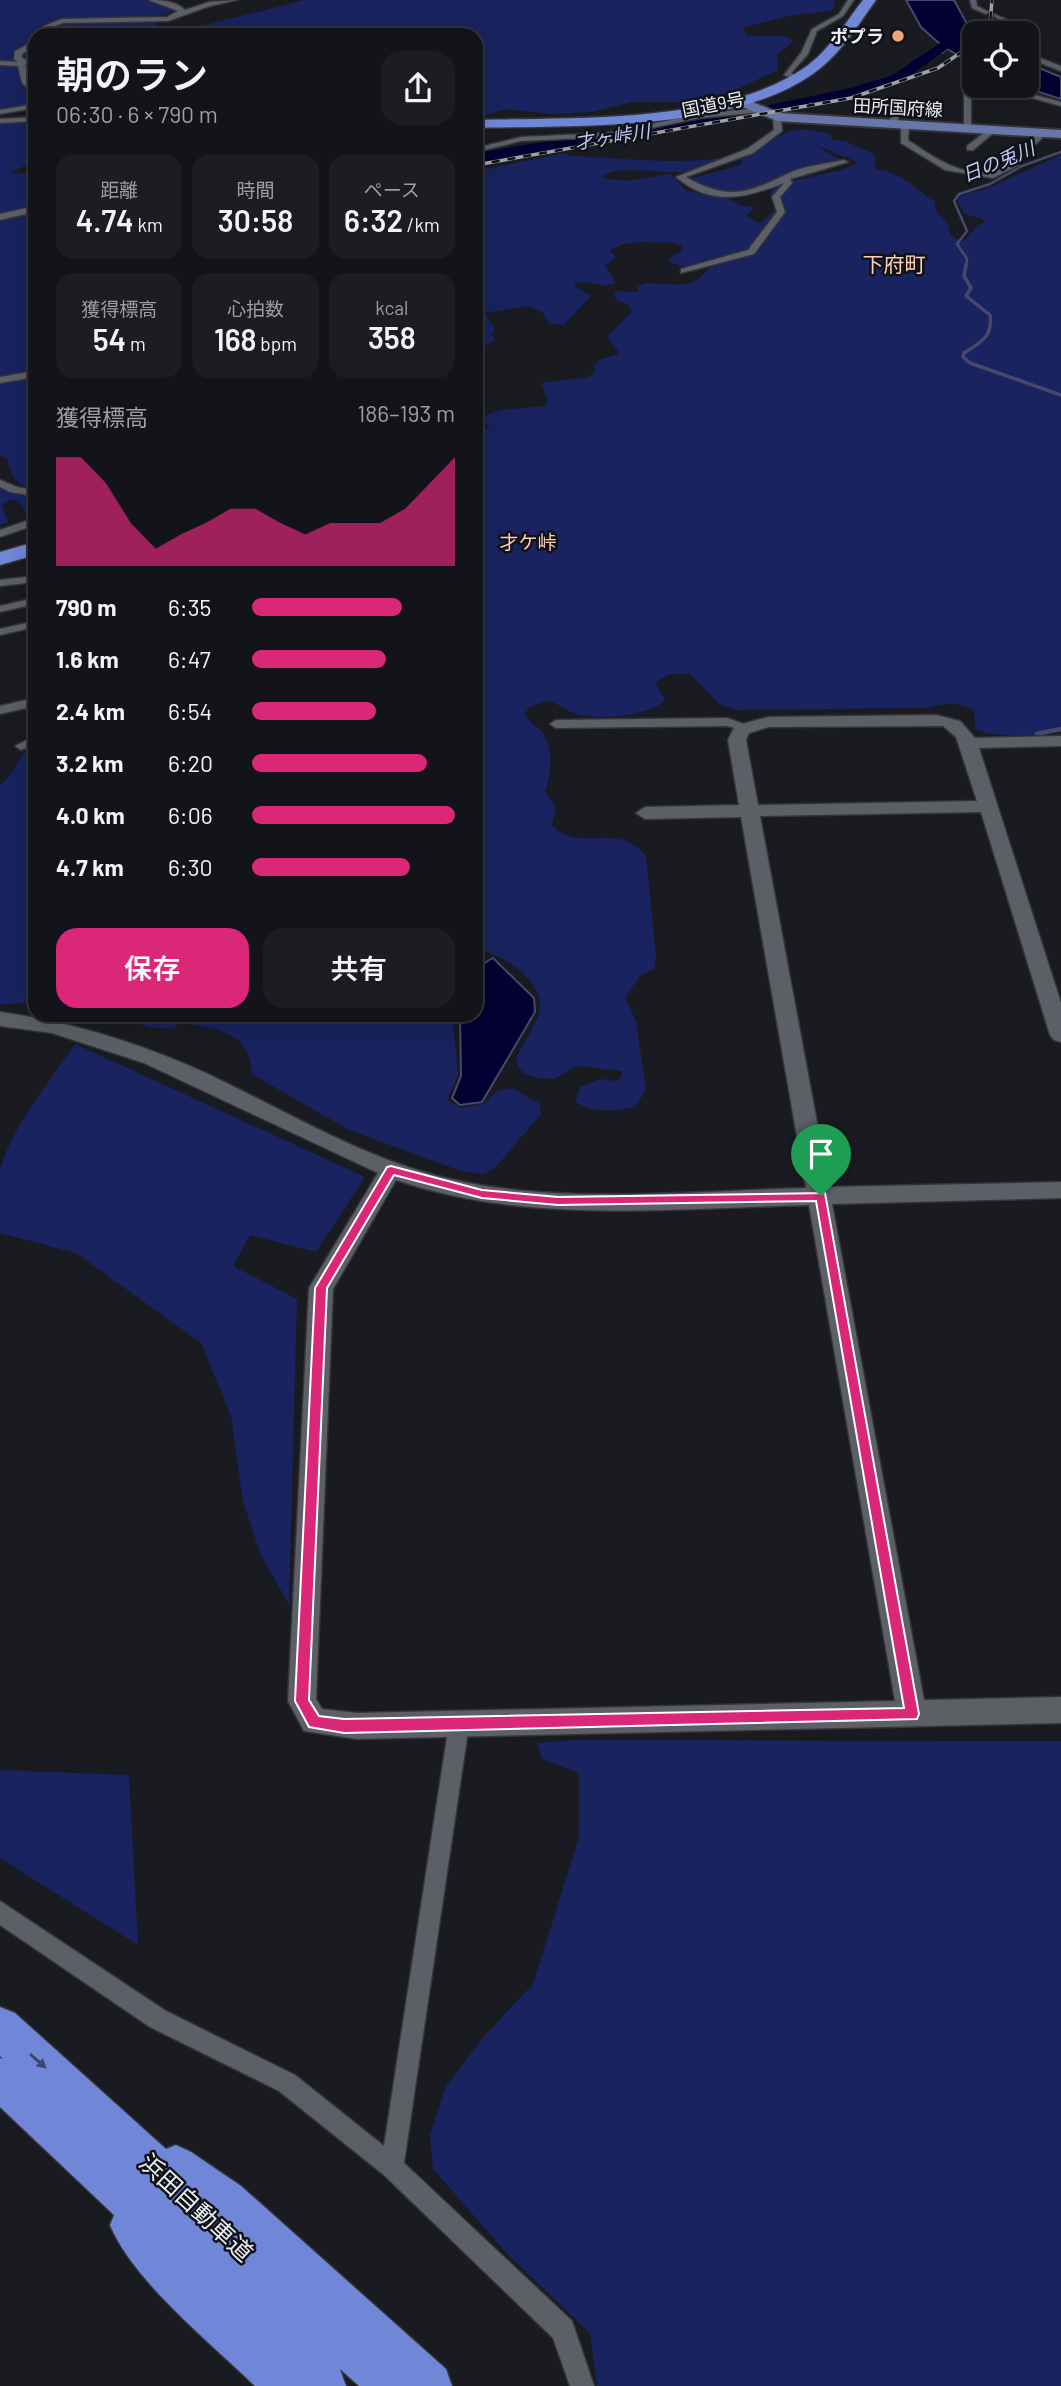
<!DOCTYPE html>
<html lang="ja">
<head>
<meta charset="utf-8">
<style>
	body { margin:0; font-family:Barlow,"Noto Sans JP",sans-serif; background:#1c1d22; color:#f1f3f6; height:100vh; display:flex; flex-direction:column; font-size:26px; white-space:nowrap }
	* { box-sizing:border-box; margin:0 }
	p { font-size:23px; color:#9d9ea2 }
	.icon { flex:none; width:38px; height:38px; fill:none; stroke:currentColor; stroke-width:2; stroke-linecap:round; stroke-linejoin:round }
	.map { position:relative; flex:1; overflow:hidden }
	.details { position:absolute; left:28px; top:28px; width:455px; height:994px; display:flex; flex-direction:column; background:#131419; border-radius:21px; box-shadow:0 7px 28px #0002,0 0 0 2px #323338 }
	.details>* { flex:none }
	.buttons { position:absolute; left:962px; top:21px; display:grid; gap:14px }
	.buttons a { display:grid; place-items:center; width:77px; height:77px; border-radius:14px; background:#131419; box-shadow:0 7px 28px #0002,0 0 0 2px #323338; font-size:35px }
	.pin { position:absolute; display:grid; place-items:center; width:60px; height:60px; color:#fff; margin:-72px -30px; border-radius:50% 50% 50% 0; rotate:-45deg; box-shadow:0 0 7px #0007 }
	.pin .icon { rotate:45deg }
	.round { display:grid; place-items:center; flex:none; width:74px; height:74px; border-radius:21px; background:#1c1d22 }
	.headline { display:flex; align-items:center; justify-content:space-between; height:119px; padding:0 28px }
	h1 { font-size:38px; font-weight:600; line-height:52px }
	.figures { display:grid; grid-template-columns:repeat(3,1fr); gap:10px; height:119px; padding:7px 28px }
	.figures div { display:grid; align-content:center; border-radius:18px; background:#1c1d22; text-align:center }
	.figures b { font-size:30px; font-weight:600 }
	.figures small { font-size:19px; font-weight:400 }
	.figures p { font-size:19px }
	.chart { height:196px; padding:14px 28px }
	.chart p { display:flex; justify-content:space-between }
	.chart svg { width:100%; height:126px; margin-top:7px; fill:#db2777; opacity:.7 }
	.primary-button { display:flex; gap:14px; margin-top:auto; padding:14px 28px }
	.primary-button a { flex:1; height:80px; border-radius:21px; background:#db2777; color:#fff; font-size:28px; font-weight:600; line-height:80px; text-align:center }
	.primary-button a+a { background:#1c1d22; color:#f1f3f6 }
	ul { padding:0 28px; list-style:none; font-size:23px }
	li { display:grid; grid-template-columns:112px 84px 1fr; align-items:center; height:52px }
	li i { height:18px; border-radius:9px; background:#db2777 }
	.map>svg:first-child { display:block }
</style>
</head>
<body>
<div class="map">
<svg width="1061" height="2386" viewBox="0 0 1061 2386">
	<rect width="100%" height="100%" fill="#191b21"/>
	<!-- green -->
	<g fill="#18235f" fill-rule="evenodd">
		<path d="M0 0H145L172 7 173 10 166 14 148 17 159 26 193 28 305 0H833L835 7 831 11 794 15 745 27 743 31 748 36H785L794 41 777 55 778 70 729 93 698 102H631L593 112 551 114 506 109 476 118V35H35V106L0 110Z"/>
		<path d="M35 121V160L11 173 35 174V488C16 487 10 475 7 458L0 456V124Z"/>
		<path d="M802 129 828 133 833 140 845 141 874 154 876 169C904 173 913 188 935 202V210L948 223 950 235 962 242 985 220 964 214 957 200 961 195 986 189 1061 155V732C1033 734 1001 740 975 729L974 710C958 702 945 703 928 708L736 710 719 704 690 674H670L657 681 656 684 665 699C655 716 594 721 576 714 554 706 552 692 527 710L525 715C530 724 535 724 541 731 554 746 552 774 545 791L556 808 552 826C583 854 616 820 646 856L656 957 654 969 641 975 625 997 636 1021 646 1090 635 1107C614 1111 593 1114 575 1101L580 1087 601 1079 616 1081 622 1076V1071L576 1066 554 1079 538 1078 526 1075 519 1068 516 1059C521 1045 539 1021 540 1009 543 980 501 952 476 950V435L489 427 484 423V416L499 410 544 406 548 401 541 383 588 377 595 372 594 365 601 359 617 355 618 351 607 337 631 312 629 305 618 301 614 296 616 291 639 292 637 287C658 275 687 299 710 267L704 263 683 267 670 262 668 259 683 250 682 246 675 243 644 242 623 244 610 250 615 257 605 266 616 283C600 290 589 277 573 285L591 296 563 325 550 324 542 312 529 306 485 313 495 330 491 334 496 340 480 349V356L476 357V171L565 153 569 156C629 158 687 167 745 154 768 149 776 131 802 129ZM814 144C822 148 855 160 857 163L842 170 777 184 770 193 775 209 760 223 746 216 755 207 741 206 727 198 686 191 671 174 625 181 603 178V175C621 166 658 173 679 172 701 172 722 161 743 160L740 165 690 179 711 192 736 195 841 161Z"/>
		<path d="M0 487 35 495V515H28L18 501 9 500 2 505 8 522 0 525Z"/>
		<path d="M35 743V1002L0 1005V785C16 773 18 753 35 743Z"/>
		<path d="M115 1015H456L453 1024 458 1075 447 1100 461 1108 484 1104 498 1090 512 1088 540 1104 541 1114 496 1167 484 1174 461 1171 349 1130 252 1074C250 1030 216 1030 180 1022L173 1029 149 1027Z"/>
		<path d="M75 1044 365 1177 316 1252 250 1235 233 1266 297 1299 289 1605 260 1553 243 1501 231 1416 201 1343 76 1253 0 1233C0 1213 0 1191 0 1172 7 1133 53 1077 75 1044Z"/>
		<path d="M574 1740 1061 1741V2386H597L590 2333 510 2257 433 2169 430 2136 445 2088 486 2034 533 1984 579 1837V1773L542 1759 537 1743Z"/>
		<path d="M0 1770 129 1775 138 1945 0 1858Z"/>
	</g>
	<!-- water -->
	<g fill="#030032" stroke="#49476c" stroke-width="2">
		<path d="M906 0H954L967 24 977 33 975 65 947 49 942 53 934 52 941 45 921 27Z"/>
		<path d="M1027 63 1061 77V99L1020 86H1027Z"/>
		<path d="M493 958 534 998 535 1012 482 1102 460 1105 452 1098 461 1076 460 1015H476V968Z"/>
	</g>
	<g fill="none" stroke-linecap="round" stroke-linejoin="round">
		<!-- stream-far2 -->
		<path stroke="#49476c" stroke-width="2.5" d="M966 267 967 259 957 244 967 231 954 201 959 194 990 184 1022 166 1061 152"/>
		<!-- stream-far1 -->
		<path stroke="#49476c" stroke-width="3.5" d="M966 265 964 276 971 288 966 296 990 315C993 337 981 342 964 353L963 357 970 363 1061 395"/>
		<!-- stream -->
		<path stroke="#49476c" stroke-width="4.5" d="M1037 734 1061 729"/>
		<!-- river -->
		<g fill="#030032" fill-rule="evenodd">
			<path d="M952 35 957 36V42L901 82 849 97 774 113 766 108 769 105 846 89 891 76Z"/>
			<path d="M748 109 756 114 753 117 476 163V153Z"/>
		</g>
		<defs>
			<g id="street">
				<path d="M149 0C160 0 177 1 185 10L209 2 237 0 210 6 168 21 63 23 49 28 45 35H37L44 26 62 19 167 17 178 11Z"/>
				<path d="M848 0H854L843 16 817 31 808 54 791 73 800 77V81L784 75 801 53 812 29 839 14Z"/>
				<path d="M970 0H976L977 6 989 12 986 14 972 8Z"/>
				<path d="M994 14 1010 21 1002 33H995L1003 22 994 16Z"/>
				<path d="M35 41V46L22 54V58L26 60 35 58V62L25 65 30 82 35 88V95L22 83 18 66 0 65V61L18 62 14 59 15 51Z"/>
				<path d="M1027 53 1061 66V71L1027 58Z"/>
				<path d="M1010 88 1061 102V106L1010 92 971 95V129L964 131V91Z"/>
				<path d="M895 103 899 105 898 125 894 127 890 125 891 105Z"/>
				<path d="M35 104V108L0 114V110Z"/>
				<path d="M758 108 761 112 700 118 607 137 521 141 476 152V148L521 137 607 133 700 114Z"/>
				<path d="M777 115 781 117 782 131 753 153 686 177C726 200 747 194 785 175 802 166 825 164 844 160L848 162 790 179 792 183 780 197 785 212 754 254 681 273V269L748 250 777 212 772 197 784 183C745 198 712 207 676 177L747 149 774 130 773 117Z"/>
				<path d="M35 117V121L0 123V119Z"/>
				<path d="M905 123 909 125 908 140C939 161 971 184 1009 165L1008 161 1019 165 993 178 945 170 901 143V125Z"/>
				<path d="M990 128 997 130 973 150H967V146Z"/>
				<path d="M1040 131 1047 133 1026 154H1020V150Z"/>
				<path d="M35 206V212L0 220V214Z"/>
				<path d="M35 371V377L0 383V377Z"/>
				<path d="M0 480 17 487 35 490V496L10 492 0 487Z"/>
				<path d="M35 518V525L0 537V530Z"/>
				<path d="M35 576V582L0 586V580Z"/>
				<path d="M35 598V604L0 612V606Z"/>
				<path d="M35 621V627L0 635V629Z"/>
				<path d="M35 698V706L0 714V706Z"/>
				<path d="M727 718 752 727 746 731 727 726 556 728 550 724 556 720Z"/>
				<path d="M35 736V744L21 750 15 746Z"/>
				<path d="M459 1715 466 1717 469 1724 404 2163 572 2321 594 2386H570L553 2338 384 2175 279 2091 150 2027 0 1925V1901L166 2011 295 2075 384 2146 449 1724 452 1717Z"/>
			</g>
			<path id="secondary" d="M936 715 960 721 975 738 1061 736V746L979 748 1061 1003V1042L1054 1040 1050 1035 981 812 760 816 829 1187 1061 1182V1198L832 1204 924 1700 1061 1697V1723L357 1739 304 1731 288 1701 309 1288 378 1173 144 1063 52 1033 0 1026V1012C73 1022 140 1043 208 1074 278 1107 346 1148 420 1171 539 1208 683 1191 806 1188L741 817 645 819 636 813 645 807 739 805 728 740 735 726 768 717ZM943 726 956 737 977 801 758 805 746 740 749 733 769 727ZM396 1180C528 1225 673 1208 809 1205L895 1701 357 1713 322 1709 316 1699 333 1289Z"/>
			<path id="primary" d="M733 97H741L779 113 1061 130V138L777 121 733 103Z"/>
			<g id="highway">
				<path d="M863 0H876C858 25 840 55 814 73 733 132 573 125 476 128V120C572 117 723 124 804 68 829 51 845 23 863 0Z"/>
				<path d="M35 542V555L0 565V552Z"/>
				<path d="M0 2007 15 2013 166 2149 176 2145 191 2152 241 2186 446 2369 452 2386H359L311 2343 340 2369 346 2386H255C211 2343 133 2281 110 2225L114 2215 0 2107V2058L3 2059 0 2056Z"/>
			</g>
		</defs>
		<!-- street casing -->
		<use href="#street" stroke="#333439" stroke-width="3"/>
		<!-- secondary casing -->
		<use href="#secondary" stroke="#333439" stroke-width="3"/>
		<!-- primary casing -->
		<use href="#primary" stroke="#333439" stroke-width="4"/>
		<!-- highway casing -->
		<use href="#highway" stroke="#333439" stroke-width="3"/>
		<!-- street -->
		<use href="#street" fill="#5c5f66" fill-rule="evenodd"/>
		<!-- secondary -->
		<use href="#secondary" fill="#5c5f66" fill-rule="evenodd"/>
		<!-- primary -->
		<use href="#primary" fill="#6877aa" fill-rule="evenodd"/>
		<!-- highway -->
		<use href="#highway" fill="#7087d7" fill-rule="evenodd"/>
		<defs>
			<g id="rail">
				<path d="M983 33 990 24 992 0"/>
				<path d="M476 165 851 98 938 68 975 43"/>
			</g>
		</defs>
		<!-- rail casing -->
		<use href="#rail" stroke="#9fa1a6" stroke-width="3.5"/>
		<!-- rail -->
		<use href="#rail" stroke="#101218" stroke-width="2.5" stroke-dasharray="8" stroke-linecap="butt"/>
	</g>
	<!-- one-way arrows -->
	<defs><path id="oneway-solid" d="M-6-.8H1V-3.2L6.5 0L1 3.2V.8H-6Z" transform="scale(1.75)"/></defs>
	<use fill="#3b476e" href="#oneway-solid" transform="translate(38 2061) rotate(41)"/>
	<!-- route -->
	<path fill="#db2777" stroke="#fff" stroke-width="2" fill-rule="evenodd" d="M391 1166 482 1190 558 1197 825 1193 919 1714 917 1719 344 1733 309 1727 295 1701 315 1288 387 1167ZM394 1175 482 1198 558 1205 816 1201 904 1708 344 1719 319 1716 309 1700 327 1288Z"/>
	<!-- markers -->
	<circle fill="#f1a17b" stroke="#101218" stroke-width="2.5" cx="898" cy="36" r="7"/>
	<g text-anchor="middle" dominant-baseline="central" stroke-width="5" stroke-linejoin="round" paint-order="stroke">
		<!-- far-poi labels -->
		<g font-size="18" font-weight="bold" fill="#eceef2" stroke="#101218" text-anchor="end">
			<text x="884" y="36">ポプラ</text>
		</g>
		<!-- far-street labels -->
		<g font-size="18" fill="#eceef2" stroke="#101218">
			<text transform="translate(713 104) rotate(-11)">国道9号</text>
			<text transform="translate(898 107) rotate(3)">田所国府線</text>
		</g>
		<!-- far-water labels -->
		<g font-size="19" font-style="italic" fill="#bccaf5" stroke="#101218">
			<text transform="translate(612 136) rotate(-9)">才ヶ峠川</text>
			<text transform="translate(998 161) rotate(-22)">日の兎川</text>
		</g>
		<!-- far-neighbourhood labels -->
		<g font-size="19" fill="#fed0ba" stroke="#101218">
			<text x="528" y="541">才ケ峠</text>
		</g>
		<!-- far-quarter labels -->
		<g font-size="21" fill="#fed0ba" stroke="#101218">
			<text x="894" y="263">下府町</text>
		</g>
		<!-- near-street labels -->
		<g font-size="24" fill="#eceef2" stroke="#101218">
			<text transform="translate(197 2207) rotate(43)">浜田自動車道</text>
		</g>
	</g>
</svg>
<div class="buttons">
<a><svg class="icon" aria-label="locate" viewBox="0 0 24 24"><circle cx="12" cy="12" r="6"/><path d="M12 2v4M12 18v4M2 12h4M18 12h4"/></svg></a>
</div>
<div class="pin" style="left:821px;top:1196px;background:#1e9e55"><svg class="icon" aria-label="arrive" viewBox="0 0 24 24"><path d="M6 21V4h12l-3 4 3 4H6"/></svg></div>
<section class="details">
<div class="headline"><div><h1>朝のラン</h1><p>06:30 · 6 × 790 m</p></div><a class="round"><svg class="icon" aria-label="share" viewBox="0 0 24 24"><path d="M12 15V3M7 8l5-5 5 5M5 13v7h14v-7"/></svg></a></div>
<div class="figures">
<div><p>距離</p><b>4.74<small> km</small></b></div>
<div><p>時間</p><b>30:58</b></div>
<div><p>ペース</p><b>6:32<small> /km</small></b></div>
</div>
<div class="figures">
<div><p>獲得標高</p><b>54<small> m</small></b></div>
<div><p>心拍数</p><b>168<small> bpm</small></b></div>
<div><p>kcal</p><b>358</b></div>
</div>
<div class="chart"><p><span>獲得標高</span>186–193 m</p>
<svg viewBox="0 0 160 44" preserveAspectRatio="none"><path d="M0 44V6L10 6L20 15L30 29L40 38L50 33L60 29L70 24L80 24L90 29L100 33L110 29L120 29L130 29L140 24L150 15L160 6V44z"/></svg>
</div>
<ul>
<li><b>790 m</b>6:35<i style="width:74%"></i></li>
<li><b>1.6 km</b>6:47<i style="width:66%"></i></li>
<li><b>2.4 km</b>6:54<i style="width:61%"></i></li>
<li><b>3.2 km</b>6:20<i style="width:86%"></i></li>
<li><b>4.0 km</b>6:06<i style="width:100%"></i></li>
<li><b>4.7 km</b>6:30<i style="width:78%"></i></li>
</ul>
<div class="primary-button"><a>保存</a><a>共有</a></div>
</section>
</div>
</body>
</html>
